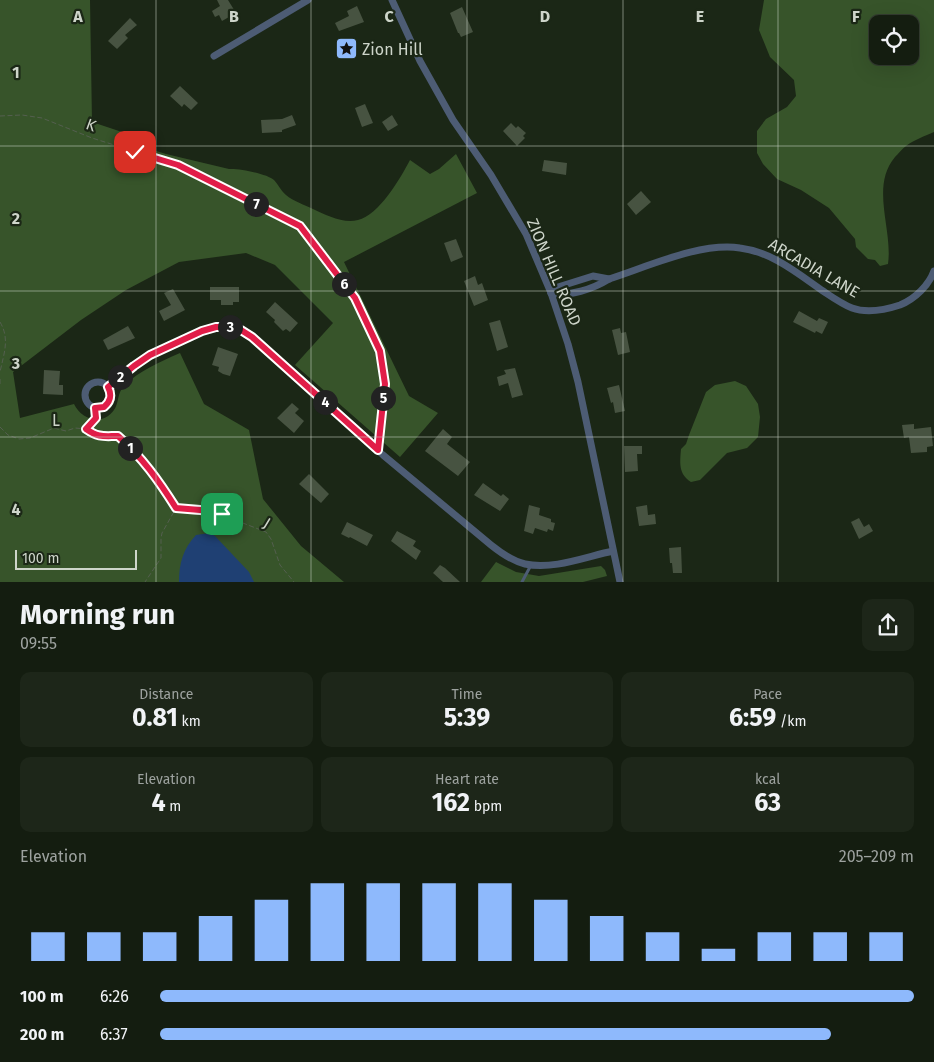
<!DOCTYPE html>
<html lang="en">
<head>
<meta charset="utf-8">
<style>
	body { margin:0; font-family:"Fira Sans",sans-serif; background:#1d2619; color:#f1f3f6; height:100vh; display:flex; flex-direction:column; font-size:19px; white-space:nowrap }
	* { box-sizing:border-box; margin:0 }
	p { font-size:16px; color:#9da29f }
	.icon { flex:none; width:28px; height:28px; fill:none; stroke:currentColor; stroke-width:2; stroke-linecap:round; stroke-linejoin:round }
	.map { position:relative; height:582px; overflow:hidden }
	.side { display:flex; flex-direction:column; background:#141d10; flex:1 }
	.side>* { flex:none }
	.buttons { position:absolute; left:869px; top:15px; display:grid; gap:10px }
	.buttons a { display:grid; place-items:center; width:50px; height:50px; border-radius:10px; background:#141d10; box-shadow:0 5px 20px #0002,0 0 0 1px #333b30; font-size:25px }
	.scale { position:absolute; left:15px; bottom:12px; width:122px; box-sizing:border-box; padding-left:5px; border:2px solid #ced5ca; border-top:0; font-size:14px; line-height:18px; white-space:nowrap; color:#ced5ca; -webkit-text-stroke:4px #1b2716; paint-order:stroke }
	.pin { position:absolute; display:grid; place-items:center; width:42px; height:42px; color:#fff; margin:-21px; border-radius:10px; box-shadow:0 2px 8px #0006 }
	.km { position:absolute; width:25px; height:25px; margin:-12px; border-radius:50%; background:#222; color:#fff; font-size:14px; line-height:25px; text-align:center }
	.round { display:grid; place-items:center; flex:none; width:52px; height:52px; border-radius:10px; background:#1d2619 }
	.headline { display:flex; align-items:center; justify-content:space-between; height:85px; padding:0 20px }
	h1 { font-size:28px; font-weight:700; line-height:38px }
	.metrics { display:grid; grid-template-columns:repeat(3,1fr); gap:8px; height:85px; padding:5px 20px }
	.metrics div { display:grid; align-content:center; border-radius:10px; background:#1d2619; text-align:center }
	.metrics b { font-size:25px; font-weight:700 }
	.metrics small { font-size:14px; font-weight:400 }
	.metrics p { font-size:14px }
	.chart { height:140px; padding:10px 20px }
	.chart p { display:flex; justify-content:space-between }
	.chart svg { width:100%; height:90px; margin-top:5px; stroke:#8eb9fc; stroke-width:6 }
	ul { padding:0 20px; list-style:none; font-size:16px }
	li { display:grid; grid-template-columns:80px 60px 1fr; align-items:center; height:38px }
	li i { height:12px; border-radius:6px; background:#8eb9fc }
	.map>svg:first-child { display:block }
</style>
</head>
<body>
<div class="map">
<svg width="934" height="582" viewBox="0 0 934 582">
	<rect width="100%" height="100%" fill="#1b2716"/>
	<!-- green -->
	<g fill="#37542a" fill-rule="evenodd">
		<path d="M0 0H90L92 122 122 132 150 149 166 154 229 169C238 168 268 174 274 180 278 184 281 191 286 195 293 201 305 205 313 209 326 215 343 224 358 220 379 215 400 179 410 160L430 174 439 169 456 154 477 193 344 262 409 396 438 413 400 457 295 365 333 323 275 265 246 253 179 262 126 290 81 320 13 372 20 418 74 404C81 419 102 427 114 410 119 403 117 393 124 386 140 370 160 362 180 353L204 404 249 430 263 499 301 546 344 582H0Z"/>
		<path d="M764 0H934V132C925 136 914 140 906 146 902 149 898 154 895 157 870 187 893 229 888 264L880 266 875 260 868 259 856 247 855 239 829 208 801 190 777 179 763 164 757 153V131L766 119 787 107 796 96 794 80 770 57 759 30ZM878 24H910V56H878Z"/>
		<path d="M735 381 746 386 758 404 760 417 758 437 747 448 727 453 700 480 691 482C678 474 680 462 681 449L686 444 689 435 706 392 715 385Z"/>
		<path d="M496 562 516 572 539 576 601 566 605 570 607 576 583 582H481Z"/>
	</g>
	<!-- water -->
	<path fill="#1f4073" d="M210 533 215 536 249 572 254 582H179C179 563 183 549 196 535Z"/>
	<!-- building -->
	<g fill="#475341">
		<path d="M217 0H228L236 13 222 21 219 15 215 17 212 11 220 6Z"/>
		<path d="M357 6 364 22 339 31 335 23 349 16 347 11Z"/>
		<path d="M462 7 473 32 461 37 459 33H458L450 13Z"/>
		<path d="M130 18 137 25 125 35 128 38 117 49 108 41Z"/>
		<path d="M180 86 198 103 191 110 184 104 182 107 170 96Z"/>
		<path d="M365 104 373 123 362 127 355 108Z"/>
		<path d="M292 115 296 125 282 130V132L262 133 261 120 282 119Z"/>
		<path d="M392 115 398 125 388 131 382 122Z"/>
		<path d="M511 123 516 128 518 126 526 133 523 136 525 138 517 146 503 131Z"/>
		<path d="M544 160 567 163 566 175 542 171Z"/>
		<path d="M641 191 651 202 636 215 627 204Z"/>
		<path d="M456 239 463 257 451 262 444 243Z"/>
		<path d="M475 276 478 285 482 283 488 300 474 306 464 281Z"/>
		<path d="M210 287H239V302H233V305H221V300H210Z"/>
		<path d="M173 289 185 310 164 321 159 311 171 305 164 293Z"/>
		<path d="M275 302 298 323 290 332 286 329 283 331 274 322 275 320 266 312Z"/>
		<path d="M799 311 817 321 819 318 828 322 822 334 816 331 815 333 793 322Z"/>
		<path d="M500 320 508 347 497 351 489 323Z"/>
		<path d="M128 326 135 338 108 350 103 340Z"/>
		<path d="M620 328 621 333 626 332 630 352 618 355 612 330Z"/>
		<path d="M218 347 238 354 230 376 223 374 218 371 219 367 212 365Z"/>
		<path d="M515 368 523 395 512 398 508 383 499 386 497 377 506 374 504 370Z"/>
		<path d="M44 370 60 371 59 385H63V395L43 394Z"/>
		<path d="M619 385 625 411 615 413 613 402 611 403 607 388Z"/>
		<path d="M292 403 299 409 295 413 304 421 294 433 277 418Z"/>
		<path d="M914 424V429L931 427 933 446 927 447V452L911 453 909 437 904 438 902 425Z"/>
		<path d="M443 429 452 437 447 444 470 462 458 476 425 451Z"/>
		<path d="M624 446H642V454H637L638 471 625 472Z"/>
		<path d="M309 474 329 494 321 503 299 484Z"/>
		<path d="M483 483 501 496 503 494 509 499 500 511 474 495Z"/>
		<path d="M529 505 540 508 539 515 551 519V522L555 523 553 531 548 529 547 532 535 528 533 534 524 531Z"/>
		<path d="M647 505 648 515 655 514 656 524 639 526 636 507Z"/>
		<path d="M859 518 864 527 869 524 873 531 859 539 851 522Z"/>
		<path d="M347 522 373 535 367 546 350 537 349 538 341 534Z"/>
		<path d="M397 531 416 541 413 546 421 551 416 560 391 541Z"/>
		<path d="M681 547 682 573H673L672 563H670L669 548Z"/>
		<path d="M440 565 445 568 460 582H443L433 573Z"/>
	</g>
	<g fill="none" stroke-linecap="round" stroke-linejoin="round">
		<!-- path -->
		<g stroke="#545f4f" stroke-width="1" stroke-dasharray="5 2.5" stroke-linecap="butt">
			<path d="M0 116 22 115 42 118 92 138 178 165 300 226 355 298 380 351 385 383 379 440"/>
			<path d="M0 322C10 339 4 353 0 372"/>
			<path d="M0 379V384"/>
			<path d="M0 427 8 435 19 439 30 438 54 428 66 431 75 428 86 429 95 435 106 438 119 436C142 457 159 481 176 508L162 533 161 538V558L145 582"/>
			<path d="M87 429 96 418 95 408"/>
			<path d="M177 508 212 511 266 532 271 539 280 565 294 582"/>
		</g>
		<!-- service -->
		<path stroke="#4d5c74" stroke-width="3" d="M522 582 531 565"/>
		<!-- minor -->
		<g stroke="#4d5c74" stroke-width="7">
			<path d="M392 0 420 61 453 120 491 175 526 234 551 293 568 344 578 382 620 582"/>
			<path d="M214 56 308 0"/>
			<path d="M551 293C569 297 593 289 609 279 647 267 700 242 740 248 772 252 797 273 823 291 832 297 842 304 852 308 868 314 885 310 900 305 915 299 929 285 934 271"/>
			<path d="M551 293 558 287 593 276 609 279"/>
			<circle cx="98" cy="395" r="13"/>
			<path d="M108 387 134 366 150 355 202 331 216 327H229L241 330 252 337 383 455 491 545C501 553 512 561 525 564 553 570 585 557 613 551"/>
		</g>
	</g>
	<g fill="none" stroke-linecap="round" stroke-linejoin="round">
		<defs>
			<path id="route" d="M135 152 178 165 300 226 355 298 380 351 385 384 378 450 252 337 241 330 229 327H216L202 331 150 355 134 366 108 387C112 395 111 401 104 407L95 408 96 418 86 429C99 438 104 436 118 436 142 457 159 481 176 508L212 511 222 514"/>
		</defs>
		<!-- route casing -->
		<use href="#route" stroke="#fff" stroke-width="10"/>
		<!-- route -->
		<use href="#route" stroke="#e11d48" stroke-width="6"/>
	</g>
	<!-- grid -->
	<path fill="none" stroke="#ced5ca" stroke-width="1" stroke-opacity="0.55" d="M156 0V582M311 0V582M467 0V582M623 0V582M778 0V582M0 146H934M0 291H934M0 437H934"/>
	<!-- icons -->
	<defs>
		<symbol id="sight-square" viewBox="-11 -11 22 22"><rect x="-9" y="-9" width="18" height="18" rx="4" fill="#8eb9fc" stroke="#1b2716"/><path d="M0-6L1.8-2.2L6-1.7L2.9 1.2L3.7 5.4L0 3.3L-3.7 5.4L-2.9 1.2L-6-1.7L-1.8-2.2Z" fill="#111"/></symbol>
	</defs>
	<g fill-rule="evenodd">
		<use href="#sight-square" x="334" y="36" width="25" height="25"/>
	</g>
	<g text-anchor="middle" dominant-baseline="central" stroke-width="4.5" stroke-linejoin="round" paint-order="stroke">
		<!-- poi labels -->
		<g font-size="16" fill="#ced5ca" stroke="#1b2716" text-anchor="start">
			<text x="362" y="49">Zion Hill</text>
		</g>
		<!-- street labels -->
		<g font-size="16" fill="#ced5ca" stroke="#1b2716">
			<text transform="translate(91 125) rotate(20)">K</text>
			<text transform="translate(814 268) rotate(30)">ARCADIA LANE</text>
			<text transform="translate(554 272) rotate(67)">ZION HILL ROAD</text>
			<text x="56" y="420">L</text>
			<text transform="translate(267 523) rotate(31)">J</text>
		</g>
	</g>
	<g font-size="16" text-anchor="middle" font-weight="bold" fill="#ced5ca" stroke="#1b2716" stroke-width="4.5" stroke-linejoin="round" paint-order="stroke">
		<text x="78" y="22">A</text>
		<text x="234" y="22">B</text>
		<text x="389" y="22">C</text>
		<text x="545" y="22">D</text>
		<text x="700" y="22">E</text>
		<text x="856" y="22">F</text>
		<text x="16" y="78">1</text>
		<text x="16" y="224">2</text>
		<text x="16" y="369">3</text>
		<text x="16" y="515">4</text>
	</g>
</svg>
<div class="buttons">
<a><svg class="icon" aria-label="locate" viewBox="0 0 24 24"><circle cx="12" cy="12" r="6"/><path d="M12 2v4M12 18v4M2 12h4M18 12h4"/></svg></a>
</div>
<div class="scale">100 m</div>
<div class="pin" style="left:222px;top:514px;background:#1e9e55"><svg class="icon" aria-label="arrive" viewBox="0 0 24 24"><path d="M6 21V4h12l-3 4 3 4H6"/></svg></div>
<div class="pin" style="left:135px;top:152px;background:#d93025"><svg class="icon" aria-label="check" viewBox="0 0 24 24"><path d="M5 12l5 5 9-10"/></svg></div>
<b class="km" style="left:130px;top:448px">1</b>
<b class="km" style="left:120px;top:377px">2</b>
<b class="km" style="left:230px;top:327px">3</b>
<b class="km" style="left:325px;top:402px">4</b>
<b class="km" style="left:383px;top:398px">5</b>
<b class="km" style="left:344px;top:284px">6</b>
<b class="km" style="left:256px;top:204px">7</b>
</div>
<section class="side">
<div class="headline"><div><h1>Morning run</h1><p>09:55</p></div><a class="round"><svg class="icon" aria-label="share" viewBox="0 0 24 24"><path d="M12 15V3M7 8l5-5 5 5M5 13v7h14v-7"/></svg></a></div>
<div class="metrics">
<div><p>Distance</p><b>0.81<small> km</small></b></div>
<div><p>Time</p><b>5:39</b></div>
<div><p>Pace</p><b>6:59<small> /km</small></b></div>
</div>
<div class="metrics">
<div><p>Elevation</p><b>4<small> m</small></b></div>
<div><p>Heart rate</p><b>162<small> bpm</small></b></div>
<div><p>kcal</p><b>63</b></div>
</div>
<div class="chart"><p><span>Elevation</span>205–209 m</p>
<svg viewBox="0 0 160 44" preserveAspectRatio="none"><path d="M5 44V30M15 44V30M25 44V30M35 44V22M45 44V14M55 44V6M65 44V6M75 44V6M85 44V6M95 44V14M105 44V22M115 44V30M125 44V38M135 44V30M145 44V30M155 44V30"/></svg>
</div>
<ul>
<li><b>100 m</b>6:26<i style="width:100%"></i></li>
<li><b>200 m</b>6:37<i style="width:89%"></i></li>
</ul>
</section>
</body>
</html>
